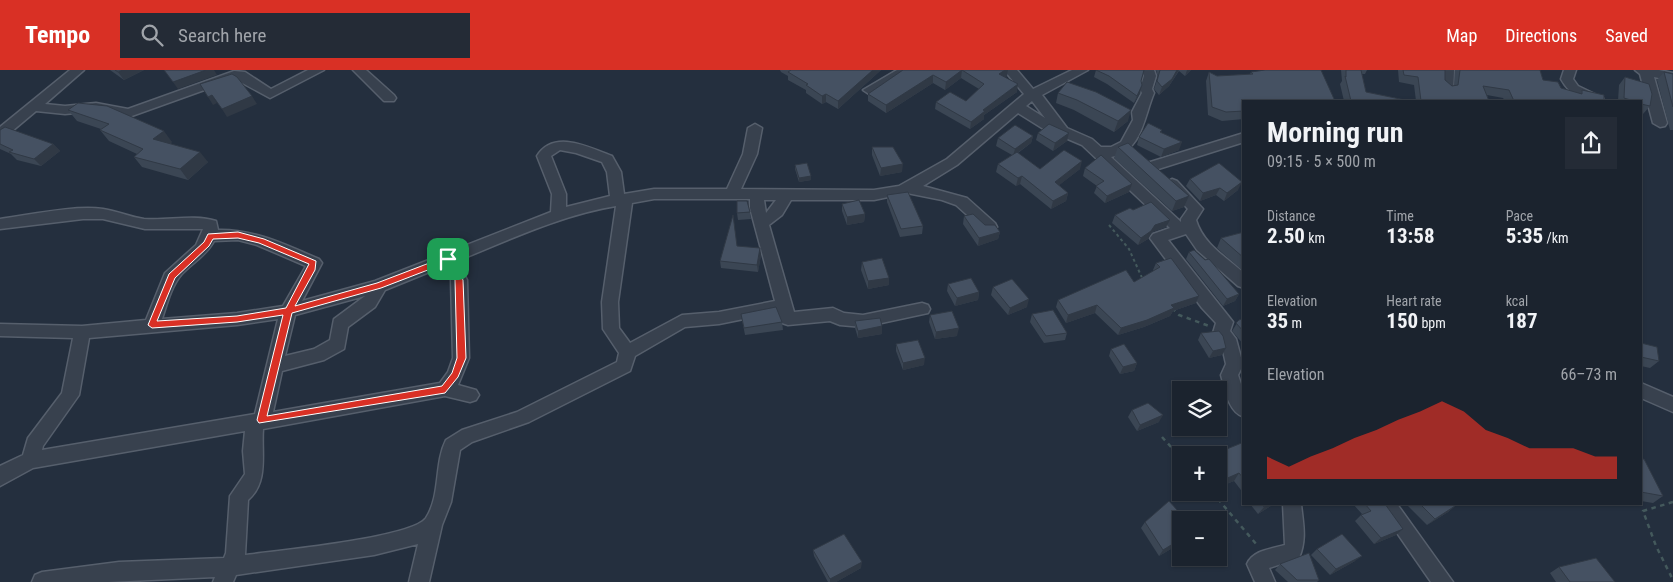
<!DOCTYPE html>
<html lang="en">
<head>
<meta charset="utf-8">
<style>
	body { margin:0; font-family:"Roboto Condensed",sans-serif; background:#242b36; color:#f1f3f6; height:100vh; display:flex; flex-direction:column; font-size:19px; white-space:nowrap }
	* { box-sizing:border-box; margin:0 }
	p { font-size:16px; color:#a0a4aa }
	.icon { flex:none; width:28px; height:28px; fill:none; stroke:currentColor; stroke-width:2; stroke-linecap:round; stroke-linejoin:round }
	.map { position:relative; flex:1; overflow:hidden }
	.drawer { position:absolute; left:1242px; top:30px; width:400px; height:405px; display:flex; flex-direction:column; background:#1b232e; border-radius:0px; box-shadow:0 1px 4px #0004,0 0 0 1px #39404a }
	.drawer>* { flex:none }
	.tools { position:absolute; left:1172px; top:311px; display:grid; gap:10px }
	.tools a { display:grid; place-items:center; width:55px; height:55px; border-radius:0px; background:#1b232e; box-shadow:0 1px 4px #0004,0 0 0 1px #39404a; font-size:25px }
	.pin { position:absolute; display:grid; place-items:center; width:42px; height:42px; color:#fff; margin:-21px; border-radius:10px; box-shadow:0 2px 8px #0006 }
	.round { display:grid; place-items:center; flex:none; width:52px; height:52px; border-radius:0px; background:#242b36 }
	.overview { display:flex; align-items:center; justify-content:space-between; height:85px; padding:0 25px }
	h1 { font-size:28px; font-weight:700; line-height:38px }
	.stats { display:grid; grid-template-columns:repeat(3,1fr); gap:8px; height:85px; padding:5px 25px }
	.stats div { display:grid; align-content:center }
	.stats b { font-size:21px; font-weight:700 }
	.stats small { font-size:14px; font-weight:400 }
	.stats p { font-size:14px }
	.chart { height:140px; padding:10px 25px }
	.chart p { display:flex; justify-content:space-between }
	.chart svg { width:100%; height:90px; margin-top:5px; fill:#d93025; opacity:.7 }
	header { display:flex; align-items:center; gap:30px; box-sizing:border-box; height:70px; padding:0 25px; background:#d93025; color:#fff }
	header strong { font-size:24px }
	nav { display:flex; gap:28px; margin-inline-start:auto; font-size:18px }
	.search { width:350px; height:45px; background:#242b36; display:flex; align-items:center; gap:12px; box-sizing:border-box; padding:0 18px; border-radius:0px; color:#a0a4aa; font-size:19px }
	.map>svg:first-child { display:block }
</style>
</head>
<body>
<header>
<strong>Tempo</strong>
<div class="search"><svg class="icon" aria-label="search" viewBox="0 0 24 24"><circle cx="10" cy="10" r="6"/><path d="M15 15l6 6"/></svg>Search here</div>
<nav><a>Map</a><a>Directions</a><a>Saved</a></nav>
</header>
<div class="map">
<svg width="1673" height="512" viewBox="0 0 1673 512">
	<rect width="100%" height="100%" fill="#242f3e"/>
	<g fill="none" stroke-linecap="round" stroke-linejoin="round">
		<defs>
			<g id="minor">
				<path d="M70 0H84L45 34 65 36 96 33 128 39 234 1 245 2 271 19 308 0H324L270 28 235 9 129 47 96 41 65 44 36 41 5 67 0 68V57Z"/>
				<path d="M353 0H366L394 25 396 28 394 31H384Z"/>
				<path d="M897 0H913L874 23 869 24 863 20Z"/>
				<path d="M1004 0H1017L1033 19 1072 0H1088L1042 25 1067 58 1092 69 1101 77H1111L1121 72 1133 50 1132 42 1142 23 1140 19 1144 6 1142 0H1154L1156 6 1152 19 1154 23C1144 46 1142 82 1111 87L1181 152V149L1188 139 1165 114 1172 109 1177 111 1203 139 1196 150C1203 174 1226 187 1244 203V218L1238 216 1197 180 1186 164 1168 170 1233 252 1230 261 1236 269 1243 295 1238 305 1244 323V347C1228 342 1225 319 1221 305L1226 294 1221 272 1213 263 1216 253 1202 238 1150 168 1153 164 1170 158 1082 75 1042 58 1018 43 957 95 923 116 967 128 995 153 997 157 995 161H985L956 135 942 130 907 123 874 130H791L782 145 769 155 794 242 833 238 844 243 863 245 922 233 928 235 930 239 928 243 863 257 840 255 830 251 788 255 782 253 778 242 719 254 685 257 635 286 630 301 529 352 472 372 460 380 451 432 442 455 429 512H409L418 474 374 485 236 505 233 512H213L215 507 108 512H32L35 505 42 502 119 492 224 488 226 483 230 426 245 404 243 381 245 361 33 398 0 416V396L23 385 28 368 62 323 73 268 0 266V254L82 256 146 250 165 203 196 175 203 159H145L103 149H83L0 159V149C30 145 74 135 103 139 117 141 130 147 144 149 168 151 193 144 216 151L218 160C254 159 286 175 319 189L322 193 302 231 375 211 551 142 552 124 537 86C554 59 588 77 612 86L621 102 624 124 654 119H727L743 84 748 58 755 54 762 58 757 84 741 119 874 120 899 116 947 89 1024 24ZM1032 31 1045 48 1026 36ZM560 80 576 83 602 92 607 102 610 126 566 137V124L551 86ZM654 129H750V138L775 231 719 242 682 245 630 273 619 258 618 232 632 133ZM764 130H776L766 143ZM616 136 602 232 603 259 619 283 617 292 517 342 462 360 446 370C434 394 441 425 426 448 412 468 275 481 245 485L248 430C269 412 261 383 263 359L445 326 470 332 476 330 479 325 476 320 458 315 469 288 467 210 457 191C509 170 561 145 616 136ZM238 170 257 175 306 196 283 236 237 243 162 249C167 234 171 217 181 205 192 193 206 186 214 171ZM444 196 451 210 453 288 448 302 440 313 273 342 282 301 324 290 344 279 348 257 375 237 385 220ZM365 226 334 249 330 270 314 279 285 286 295 245ZM278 249 255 344 42 380 43 376 79 325 89 268 237 255Z"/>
				<path d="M1442 0H1454L1453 21 1448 22 1442 18Z"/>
				<path d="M1564 0H1576L1573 9 1578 16 1603 28 1604 31C1584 31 1571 27 1561 9Z"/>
				<path d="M1635 0H1659L1673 3V11L1654 7 1667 53 1665 56 1660 57 1653 53 1640 4Z"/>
				<path d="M1244 63V72L1152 101 1145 96 1147 93Z"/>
				<path d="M1641 313 1673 327V342L1641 328Z"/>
				<path d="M1283 434H1301C1303 454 1307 469 1299 488L1269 498 1275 512H1255L1247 494C1253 480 1271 479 1285 475Z"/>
				<path d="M1377 434H1397L1453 512H1431Z"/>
			</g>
		</defs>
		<!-- minor casing -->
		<use href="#minor" stroke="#565f6c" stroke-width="3"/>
		<!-- path-far1 -->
		<path stroke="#44595c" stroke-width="2" stroke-dasharray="3 3" stroke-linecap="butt" d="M1109 155 1129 179 1143 210"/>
		<!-- path -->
		<g stroke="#44595c" stroke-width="2.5" stroke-dasharray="4.5 4.5" stroke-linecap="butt">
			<path d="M1172 238 1179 245 1209 256"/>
			<path d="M1162 367 1181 388"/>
			<path d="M1212 422 1257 475"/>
			<path d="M1673 432 1643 441 1656 476 1673 510"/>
		</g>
		<!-- minor -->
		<use href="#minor" fill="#38414e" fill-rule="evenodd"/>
	</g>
	<!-- wall -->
	<g fill="#3b4654">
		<path d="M110 0H144L124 10Z"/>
		<path d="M780 0H881L838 39 826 32 822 34 806 23V20L788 10V6L781 2Z"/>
		<path d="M903 0H1008L1007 6 1005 7 1017 22 984 45V49L970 59 935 39 936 32 966 31 979 19 961 8 945 20 933 13 886 43 868 31V24Z"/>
		<path d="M1096 0 1141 11 1142 15 1140 23 1134 33 1107 14 1094 7Z"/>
		<path d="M1156 0H1191L1185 6 1179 1 1169 16 1159 25 1154 19 1158 7Z"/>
		<path d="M1341 0H1367L1365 4H1362L1366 22 1410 31H1344L1340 14 1342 11Z"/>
		<path d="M1398 0H1445V10L1452 16H1454L1455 0H1540L1543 10 1561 18 1580 24 1582 20 1604 31H1505L1503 28 1487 25 1489 31H1416L1414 15 1399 12Z"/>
		<path d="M1209 2 1217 6 1250 4 1251 2 1335 31H1244V49L1222 51 1208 45 1206 11Z"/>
		<path d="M1664 2 1673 4V60H1670L1657 10Z"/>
		<path d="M1625 7 1650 36 1643 44H1641V31H1618L1619 15Z"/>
		<path d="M1067 12 1128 51 1114 62 1074 40 1056 33 1058 23Z"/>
		<path d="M68 40 172 72 170 73 208 92 188 110 142 97 134 87 137 84 109 71 100 60 101 59 77 51Z"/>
		<path d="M0 60 53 74 60 81 41 96 17 90 11 84 0 79Z"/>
		<path d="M1162 60 1161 62 1179 80 1161 87 1137 75 1139 67Z"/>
		<path d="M1038 63H1069L1067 71 1053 81 1036 70Z"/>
		<path d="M1033 66 1031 73 1018 83 1040 99H1080L1059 115 1068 123 1066 131 1051 139 1020 114 1016 116 996 102 998 94 1012 85 996 76 998 68Z"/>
		<path d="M872 77 902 102 880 106 872 85Z"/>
		<path d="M1118 77 1189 126 1184 137 1172 141 1114 88Z"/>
		<path d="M795 95 811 110 799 112 795 99Z"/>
		<path d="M1085 98 1129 122 1105 133 1094 123 1097 116 1083 106Z"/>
		<path d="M1190 109 1238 120 1224 131 1216 125 1200 131 1186 116Z"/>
		<path d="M887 125 923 156 922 164 900 167 887 132Z"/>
		<path d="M842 134 865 144 864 152 847 155 842 141Z"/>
		<path d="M1133 140 1166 157 1152 162 1148 169 1138 175 1112 153 1115 145Z"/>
		<path d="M750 142 751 149 738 150 737 143Z"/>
		<path d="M964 146 985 155 1000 162 998 169 978 176 963 154Z"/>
		<path d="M1244 162V202L1217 178 1221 168Z"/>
		<path d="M1189 182 1239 224 1235 231 1223 236 1186 189Z"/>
		<path d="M761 185 758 202 721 198 720 191Z"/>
		<path d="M862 192 889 215 868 219 861 200Z"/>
		<path d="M1156 193 1199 226 1196 233 1173 241 1170 246 1144 257 1118 265 1095 243 1066 253 1056 237 1058 230 1134 212 1154 201 1153 200Z"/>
		<path d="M948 214 979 222 978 230 955 236 947 221Z"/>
		<path d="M993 217 1027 237 1008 245 991 225Z"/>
		<path d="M741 244 782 252 783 260 745 265Z"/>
		<path d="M1032 244 1067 263 1065 270 1044 273 1030 252Z"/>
		<path d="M930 245 957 266 935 269 929 252Z"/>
		<path d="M1244 248V275L1232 261 1239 250Z"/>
		<path d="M855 251 882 256V264L858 268 855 258Z"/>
		<path d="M1201 263 1226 278 1222 285 1209 288 1198 270Z"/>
		<path d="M1641 273 1659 291 1650 298 1641 296Z"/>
		<path d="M896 274 924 295 903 300 896 281Z"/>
		<path d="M1111 279 1137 293 1134 301 1120 304 1109 286Z"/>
		<path d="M1132 340 1159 352 1137 361 1128 347Z"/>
		<path d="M1244 372V424L1234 411 1219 417V385Z"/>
		<path d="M1641 389 1663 426 1653 433 1641 431Z"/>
		<path d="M1250 434H1274L1258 444Z"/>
		<path d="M1353 434H1385L1403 459 1396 465 1374 474 1355 451 1362 444Z"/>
		<path d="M1406 434H1453L1455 436 1448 442 1427 455Z"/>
		<path d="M1145 452 1181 473 1159 486 1141 458Z"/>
		<path d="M1317 479 1355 491 1330 505 1311 485Z"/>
		<path d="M813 480 861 498 836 512H828L814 486Z"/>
		<path d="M1280 494 1319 510 1317 512H1288L1275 500Z"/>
		<path d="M1559 497 1615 512H1556L1550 503Z"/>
	</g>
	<!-- shaded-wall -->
	<g fill="#303945">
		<path d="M123 0H144L124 10 118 2Z"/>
		<path d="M206 0H214L217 5 178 19 173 12Z"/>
		<path d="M873 0H881L838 39V31Z"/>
		<path d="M962 0 961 8 945 20 946 12Z"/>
		<path d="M1005 0H1008L1007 6 998 12 999 4Z"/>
		<path d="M1177 0H1179L1169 16 1159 25 1162 17Z"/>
		<path d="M1187 0H1191L1185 6Z"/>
		<path d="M933 5V13L886 43V35Z"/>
		<path d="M1018 14 1017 22 984 45V49L970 59 971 52 983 40Z"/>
		<path d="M1142 15 1140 23 1134 33 1137 26Z"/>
		<path d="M826 24V32L822 34V26Z"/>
		<path d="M212 25 217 33 213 35 208 27Z"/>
		<path d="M252 26 257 34 227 47 222 39Z"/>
		<path d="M1131 40 1128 51 1114 62 1118 51Z"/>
		<path d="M164 61 172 72 161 79 153 69Z"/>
		<path d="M1069 63 1067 71 1053 81 1055 73Z"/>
		<path d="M1033 66 1031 73 1013 86 1015 79Z"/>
		<path d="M1182 72 1179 80 1161 87 1164 79Z"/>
		<path d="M53 74 60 81 41 96 34 89Z"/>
		<path d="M200 82 208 92 188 110 180 99Z"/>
		<path d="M1082 91 1080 99 1053 120 1055 112Z"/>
		<path d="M903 94 902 102 880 106 881 98Z"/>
		<path d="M811 106V110L799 112V108Z"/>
		<path d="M1022 106 1020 114 1016 116 1018 108Z"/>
		<path d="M1242 112 1238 120 1224 131 1227 123Z"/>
		<path d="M1132 114 1129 122 1105 133 1107 126Z"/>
		<path d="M1220 118 1216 125 1200 131 1203 123Z"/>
		<path d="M1068 123 1066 131 1051 139 1053 131Z"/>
		<path d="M1189 126 1184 137 1172 141 1176 131Z"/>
		<path d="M865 144 864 152 847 155V147Z"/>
		<path d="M1170 150 1166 157 1152 162 1148 169 1138 175 1141 168 1155 155Z"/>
		<path d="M1000 162 998 169 978 176 979 168Z"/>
		<path d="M760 178 761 185 758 202 757 195Z"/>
		<path d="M889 208V215L868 219V211Z"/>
		<path d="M979 222 978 230 955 236 957 228Z"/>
		<path d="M1239 224 1235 231 1223 236 1227 229Z"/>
		<path d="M1199 226 1196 233 1173 241 1170 246 1144 257 1118 265 1121 258 1171 235Z"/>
		<path d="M1029 229 1027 237 1008 245 1010 238Z"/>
		<path d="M1097 235 1095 243 1066 253 1068 245Z"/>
		<path d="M882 256V264L858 268V261Z"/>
		<path d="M959 258 957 266 935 269 936 262Z"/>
		<path d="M1226 278 1222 285 1209 288 1213 281Z"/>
		<path d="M925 288 924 295 903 300V293Z"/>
		<path d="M1137 293 1134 301 1120 304 1123 297Z"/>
		<path d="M1163 345 1159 352 1137 361 1140 355Z"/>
		<path d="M1239 403 1234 411 1219 417V415L1223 410Z"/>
		<path d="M1269 434H1274L1258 444 1264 437Z"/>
		<path d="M1455 436 1448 442 1427 455 1435 449Z"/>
		<path d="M1403 459 1396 465 1374 474 1381 468Z"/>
		<path d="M1181 469V473L1159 486 1163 480Z"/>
		<path d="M1362 486 1355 491 1330 505 1336 499Z"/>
		<path d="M862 492 861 498 836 512H830V509Z"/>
	</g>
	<!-- building -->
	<g fill="#455162" stroke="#303945">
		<path d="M115 0H123L118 2Z"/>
		<path d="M164 0H206L173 12Z"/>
		<path d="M791 0H873L838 31 826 24 822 26 806 15 808 14 788 2Z"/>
		<path d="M903 0H1005L999 4 1018 14 983 40 985 41 971 52 936 32 950 22 966 31 984 14 962 0 946 12 933 5 886 35 868 24Z"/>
		<path d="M1096 0H1144L1141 11 1142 15 1137 26 1109 6Z"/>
		<path d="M1160 0H1177L1172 9 1162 17 1157 11Z"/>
		<path d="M1265 0H1321L1335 31H1244V41L1226 42 1212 37 1209 2 1217 6 1253 4 1251 2Z"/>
		<path d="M1346 0H1361L1366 22 1410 31H1351L1345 6 1346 7Z"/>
		<path d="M1403 0H1445V10L1452 16 1458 15 1460 0H1540L1543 10 1558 12 1561 18 1582 24V20L1604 25V31H1514L1509 20 1483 16 1489 31H1421L1418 7 1404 5Z"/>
		<path d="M1664 2 1673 4V37Z"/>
		<path d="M232 4 237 7 252 26 222 39 212 25 208 27 200 14Z"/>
		<path d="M1625 7 1649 14 1652 24 1650 36 1641 34V31H1634L1624 28Z"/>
		<path d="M1067 12 1096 22 1131 40 1118 51 1077 30 1058 23Z"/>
		<path d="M78 33 107 36 164 61 153 69 200 82 180 99 134 87 143 79 100 60 109 54 68 40Z"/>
		<path d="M1148 53 1162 60 1160 62 1182 72 1164 79 1139 67Z"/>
		<path d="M1049 54 1069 63 1055 73 1038 63Z"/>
		<path d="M1015 55 1033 66 1015 79 998 68Z"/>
		<path d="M5 57 53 74 34 89 9 82 13 80 0 74V60Z"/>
		<path d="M1128 73 1189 126 1176 131 1118 77Z"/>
		<path d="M872 77H893L903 94 881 98Z"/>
		<path d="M1064 80 1082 91 1055 112 1068 123 1053 131 1022 106 1018 108 998 94 1017 82 1040 99Z"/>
		<path d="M1101 85 1132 114 1107 126 1096 116 1104 111 1085 98Z"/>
		<path d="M807 93 811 106 799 108 795 95Z"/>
		<path d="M1219 93 1242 112 1227 123 1220 118 1203 123 1190 109Z"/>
		<path d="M908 122 923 156 901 159 887 125Z"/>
		<path d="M859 130 865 144 847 147 842 134Z"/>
		<path d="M737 131H747L750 142 737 143Z"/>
		<path d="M1151 132 1170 150 1155 155 1151 161 1141 168 1115 145 1130 138 1133 140Z"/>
		<path d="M973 144 985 155H995L1000 162 979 168 964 146Z"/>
		<path d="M733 145 737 176 760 178 757 195 720 191Z"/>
		<path d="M1244 162V188L1221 168Z"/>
		<path d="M1194 180 1205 190 1209 189 1239 224 1227 229 1189 182Z"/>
		<path d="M882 188 889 208 868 211 862 192Z"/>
		<path d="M1171 188 1199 226 1171 235 1174 238 1147 250 1121 258 1097 235 1068 245 1058 230 1126 200 1134 212 1160 197 1156 193Z"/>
		<path d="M971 208 979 222 957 228 948 214Z"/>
		<path d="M1012 209 1029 229 1010 238 993 217Z"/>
		<path d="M776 237 782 252 744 258 741 244Z"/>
		<path d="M1053 240 1067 263 1046 266 1032 244Z"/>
		<path d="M952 241 959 258 936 262 930 245Z"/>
		<path d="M880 248 882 256 858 261 855 251Z"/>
		<path d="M1244 248V262L1236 253 1239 250Z"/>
		<path d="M1219 261 1223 266 1226 278 1213 281 1201 263Z"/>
		<path d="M918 270 925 288 903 293 896 274Z"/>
		<path d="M1641 273 1657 277 1659 291 1641 287Z"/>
		<path d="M1124 274 1137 293 1123 297 1111 279Z"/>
		<path d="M1148 333 1163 345 1140 355 1132 340Z"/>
		<path d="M1244 372V409L1239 403 1223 410 1219 403V385H1212Z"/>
		<path d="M1641 389H1644L1663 426 1641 422Z"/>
		<path d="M1169 431 1186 450H1181V469L1163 480 1145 452Z"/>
		<path d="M1262 434H1269L1264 437Z"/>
		<path d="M1365 434H1385L1403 459 1381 468 1361 445 1371 441Z"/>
		<path d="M1420 434H1453L1455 436 1435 449Z"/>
		<path d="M844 464 862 492 830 509 813 480Z"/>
		<path d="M1342 464 1362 486 1336 499 1317 479Z"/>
		<path d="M1309 483 1319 510H1297L1280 494Z"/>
		<path d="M1596 488 1615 512H1570L1559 497Z"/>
	</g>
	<!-- route -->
	<path fill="#d93025" stroke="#fff" fill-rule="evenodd" d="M238 162 264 169 316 191 315 200 295 236 377 213 445 187H450L463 210 466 288 458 307 445 323 259 353 257 350 283 245 237 252 152 258 148 255 169 204 204 172 208 164ZM238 168 259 173 309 194 286 238 237 246 157 251 175 208 209 176 213 169ZM446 193 455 210 457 288 452 303 442 316 267 346 292 243 381 218Z"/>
</svg>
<div class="tools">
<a><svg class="icon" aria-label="layers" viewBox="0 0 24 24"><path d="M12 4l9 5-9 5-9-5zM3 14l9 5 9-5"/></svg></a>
<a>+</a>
<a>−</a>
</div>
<div class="pin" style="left:448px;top:189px;background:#1e9e55"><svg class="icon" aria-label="arrive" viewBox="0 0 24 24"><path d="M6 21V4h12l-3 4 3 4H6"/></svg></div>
<section class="drawer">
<div class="overview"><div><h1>Morning run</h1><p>09:15 · 5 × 500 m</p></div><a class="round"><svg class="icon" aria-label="share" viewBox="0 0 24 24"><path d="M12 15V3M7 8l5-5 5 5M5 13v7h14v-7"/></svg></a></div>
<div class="stats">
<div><p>Distance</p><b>2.50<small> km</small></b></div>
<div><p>Time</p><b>13:58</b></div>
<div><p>Pace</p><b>5:35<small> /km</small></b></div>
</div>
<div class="stats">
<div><p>Elevation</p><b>35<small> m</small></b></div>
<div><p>Heart rate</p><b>150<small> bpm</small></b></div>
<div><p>kcal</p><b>187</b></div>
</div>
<div class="chart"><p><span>Elevation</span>66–73 m</p>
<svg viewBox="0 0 160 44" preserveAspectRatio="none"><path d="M0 44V33L10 38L20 33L30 29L40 24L50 20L60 15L70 11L80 6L90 11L100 20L110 24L120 29L130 29L140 29L150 33L160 33V44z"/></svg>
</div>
</section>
</div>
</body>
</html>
